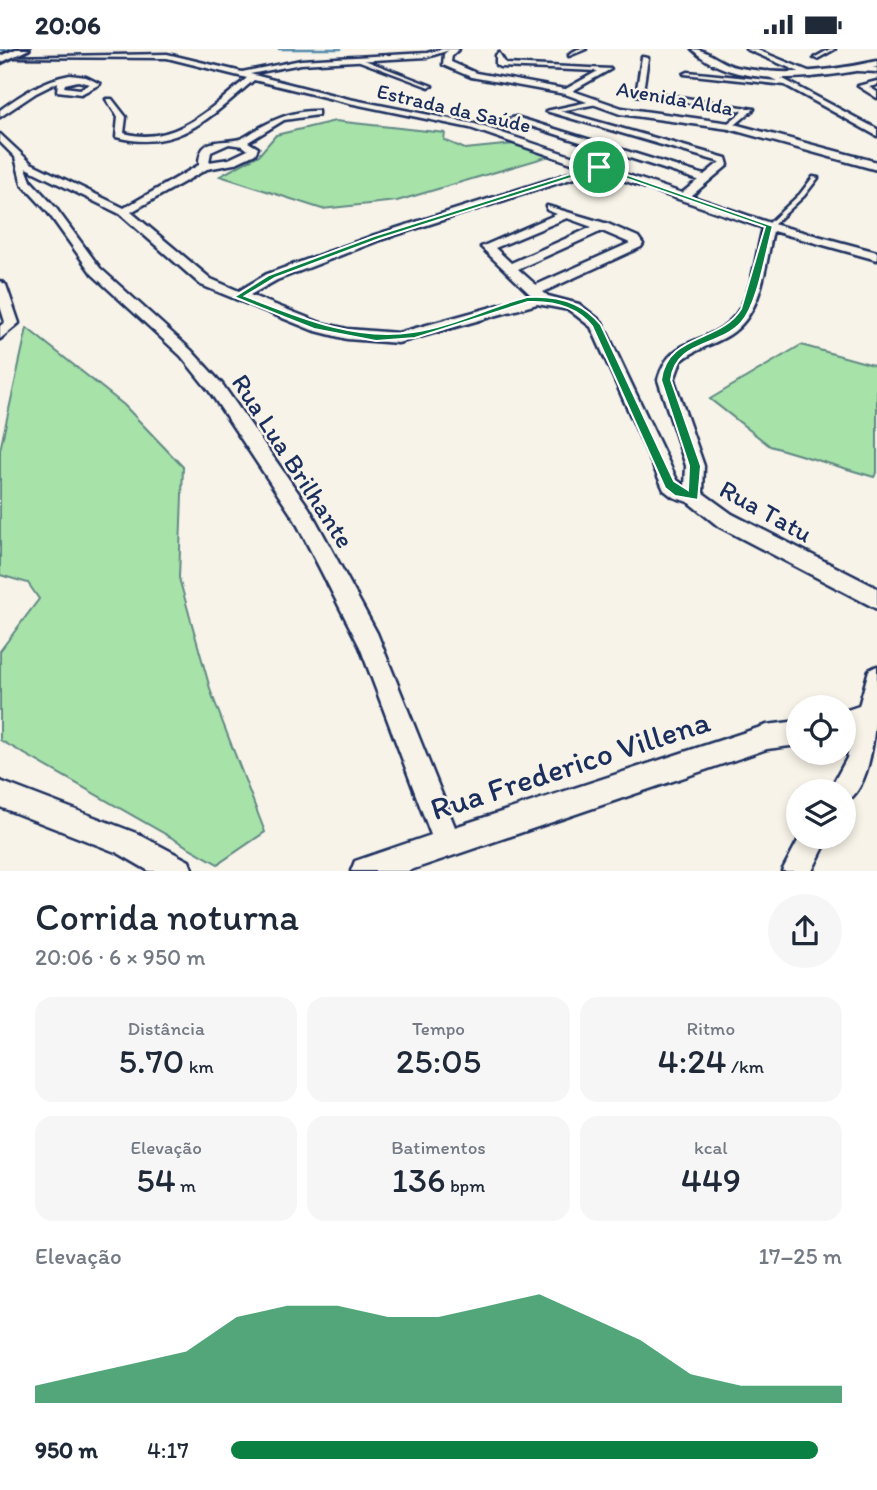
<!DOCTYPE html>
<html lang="pt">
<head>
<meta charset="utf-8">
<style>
	body { margin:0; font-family:Itim,sans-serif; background:#f6f6f7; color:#1f2937; height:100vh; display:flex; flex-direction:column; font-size:26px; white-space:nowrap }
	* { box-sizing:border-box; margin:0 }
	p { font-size:23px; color:#747a83 }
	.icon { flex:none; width:38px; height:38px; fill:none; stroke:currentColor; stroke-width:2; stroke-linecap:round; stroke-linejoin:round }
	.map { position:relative; height:822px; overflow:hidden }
	.drawer { display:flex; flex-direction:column; background:#fff; flex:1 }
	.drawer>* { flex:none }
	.fabs { position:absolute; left:786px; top:646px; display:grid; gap:14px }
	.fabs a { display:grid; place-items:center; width:70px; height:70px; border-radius:50%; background:#fff; box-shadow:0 4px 10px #0003; font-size:35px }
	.pin { position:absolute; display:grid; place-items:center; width:60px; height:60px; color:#fff; margin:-30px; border:4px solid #fff; border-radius:50%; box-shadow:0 2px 7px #0007 }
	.round { display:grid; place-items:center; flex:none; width:74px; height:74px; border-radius:37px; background:#f6f6f7 }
	.headline { display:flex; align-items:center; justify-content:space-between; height:119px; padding:0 35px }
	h1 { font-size:38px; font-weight:600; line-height:52px }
	.metrics { display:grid; grid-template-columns:repeat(3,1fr); gap:10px; height:119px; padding:7px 35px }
	.metrics div { display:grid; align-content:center; border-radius:18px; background:#f6f6f7; text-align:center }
	.metrics b { font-size:35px; font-weight:600 }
	.metrics small { font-size:19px; font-weight:400 }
	.metrics p { font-size:19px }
	.chart { height:196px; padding:14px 35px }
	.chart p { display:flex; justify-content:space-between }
	.chart svg { width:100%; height:126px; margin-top:7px; fill:#0b8043; opacity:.7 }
	ul { padding:0 35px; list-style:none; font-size:23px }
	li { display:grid; grid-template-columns:112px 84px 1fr; align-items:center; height:52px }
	li i { height:18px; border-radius:9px; background:#0b8043 }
	.status { display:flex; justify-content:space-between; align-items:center; height:49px; padding:0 35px; background:#fff; direction:ltr }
	.status svg { height:19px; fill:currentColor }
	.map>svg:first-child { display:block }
</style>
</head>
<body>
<div class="status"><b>20:06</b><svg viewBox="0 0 49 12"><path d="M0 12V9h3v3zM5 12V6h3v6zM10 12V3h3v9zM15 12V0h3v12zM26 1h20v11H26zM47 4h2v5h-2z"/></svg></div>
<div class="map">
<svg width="877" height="822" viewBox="0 0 877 822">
	<rect width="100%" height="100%" fill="#f7f3e8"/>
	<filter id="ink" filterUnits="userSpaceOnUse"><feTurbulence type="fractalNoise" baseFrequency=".0143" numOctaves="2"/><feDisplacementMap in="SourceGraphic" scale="14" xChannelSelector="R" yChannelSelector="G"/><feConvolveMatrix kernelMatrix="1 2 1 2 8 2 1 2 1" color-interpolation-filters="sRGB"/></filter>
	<g filter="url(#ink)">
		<!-- green -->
		<g fill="#a7e2a9" stroke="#618884" stroke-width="2">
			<path d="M335 72 445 84 444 91 465 100 514 95 550 107 397 152 322 160 220 127 259 106 276 86Z"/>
			<path d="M27 279 124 356 183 418 179 529 211 643 265 783 218 815 0 691V602L39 550 28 534 0 526V401Z"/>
			<path d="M801 296 877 317V423L874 428 770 397 710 350Z"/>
		</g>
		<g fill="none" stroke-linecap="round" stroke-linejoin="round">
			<!-- stream -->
			<g stroke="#558aaa" stroke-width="2.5">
				<path d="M279 0H341"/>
				<path d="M0 1 14 0"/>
			</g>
			<defs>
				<g id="service">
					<path d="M830 0H835L817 10 814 9Z"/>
					<path d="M357 9H359L432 37 429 38 357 11Z"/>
					<path d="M813 128 818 129 804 147 771 178H767V176L800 145Z"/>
				</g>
				<g id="minor">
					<path d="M442 0H453L427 8 301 15 250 25 349 50 475 75 682 144 698 131 509 70 516 68 704 126 720 113 546 62 597 51V55L560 62 726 109 728 116 691 147 773 175 877 203V211L773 182C765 216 763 265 729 286 713 296 695 300 681 312L674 331 704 417 703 444 732 465 877 539V560L718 477 688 453 673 448 664 441 591 278 569 261 537 255 398 294 347 290 312 281 201 236 120 165 26 119 31 132 55 158 100 219 191 301 222 335 309 459 377 584 455 778 767 676 798 672V696L767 700 408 822H351L355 812 431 786 360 598 295 471 210 343 181 307 92 225 47 162 22 135 15 108 0 93V85L31 114 124 159 199 116C199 86 222 95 240 90 246 88 254 82 259 79 278 68 297 61 318 62V66L284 71 248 93 258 99 255 105 234 115 207 120 131 163 211 230 239 242 267 225 372 187 586 119 470 79 349 54 254 31C210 68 178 104 116 88L118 68 106 50H112L126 68 124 84C174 98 211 59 247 29L167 9 7 8 167 5 242 23 301 11 427 4ZM229 95 243 97 248 101 229 110 209 113 211 103ZM596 122 763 179C755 207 753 250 731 271 704 298 670 286 658 331L686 417 685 437 677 431 602 273 579 255 548 247 543 243 641 198 643 195 638 188 608 175 547 157V161L557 165 481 198 532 247 398 284 347 280 321 274 250 246 277 231 380 191ZM567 169 592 178 511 214 495 199ZM602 182 630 194 536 236 518 220Z"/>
					<path d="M578 0H586L569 7V5Z"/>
					<path d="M746 0H755L818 26 811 28Z"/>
					<path d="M499 4 506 15 611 20 567 45 564 41 598 22 500 18 496 16V6Z"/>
					<path d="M642 8 648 9 643 42 754 60 730 80 727 75 743 62 636 46Z"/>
					<path d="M855 18 877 19V23L858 22Z"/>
					<path d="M768 22 877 80V87L785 36 684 25 688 23 777 32 765 26Z"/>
					<path d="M70 26 86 28 100 35 81 45 57 42 58 33 36 44 0 68V61C22 45 43 31 70 26ZM78 32 90 35 80 40 64 38 65 35Z"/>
					<path d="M877 32V36L869 38 877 43V49L858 37Z"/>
					<path d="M0 232 6 236 19 274 0 290V277L5 273 0 257Z"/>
					<path d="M877 617C877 652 877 738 844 754V742H829L847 709 853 683 844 686V662L859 657 869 621Z"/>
					<path d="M0 732 136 784 189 812 193 822H149L118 804 0 758Z"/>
					<path d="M800 788H829L812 822H782Z"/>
				</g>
				<g id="tertiary">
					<path d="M450 0H459L452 6 451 13 476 24 570 41 622 59 730 74 877 113V121L729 80 620 65 565 45 471 28 443 16 444 5Z"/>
					<path d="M692 0C707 0 720 14 736 18 782 28 832 22 877 12V18C824 29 734 42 692 0Z"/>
				</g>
				<path id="primary" d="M16 0H29L0 14V7Z"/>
			</defs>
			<!-- service casing -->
			<use href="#service" stroke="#1b2f5e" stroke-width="5"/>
			<!-- minor casing -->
			<use href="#minor" stroke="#1b2f5e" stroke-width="5"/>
			<!-- tertiary casing -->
			<use href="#tertiary" stroke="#1b2f5e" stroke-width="5"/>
			<!-- primary casing -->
			<use href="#primary" stroke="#1b2f5e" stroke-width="6"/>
			<!-- service -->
			<use href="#service" fill="#f7f3e8" fill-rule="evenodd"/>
			<!-- minor -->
			<use href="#minor" fill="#f7f3e8" fill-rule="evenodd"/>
			<!-- tertiary -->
			<use href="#tertiary" fill="#f7f3e8" fill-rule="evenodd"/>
			<!-- primary -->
			<use href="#primary" fill="#f7f3e8" fill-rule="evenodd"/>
		</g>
	</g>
	<!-- route -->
	<path fill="#0b8043" stroke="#fff" stroke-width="2" fill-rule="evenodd" d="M599 116 773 177C766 201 758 256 741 274 719 298 675 292 671 331L701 417 698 451 675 447 665 439 592 277C576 257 553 252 528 253L415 289 376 292 314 280 234 248 269 226 374 187ZM599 120 765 178 741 260C720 294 667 284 661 331L689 417 688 441 674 432 601 276C583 253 556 246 527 248 489 258 451 278 413 283 354 292 299 268 245 247L275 229 379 190Z"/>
	<g text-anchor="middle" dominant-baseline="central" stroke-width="5" stroke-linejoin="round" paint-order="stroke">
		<!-- far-street labels -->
		<g font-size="21" fill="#1b2f5e" stroke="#f7f3e8">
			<text transform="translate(675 49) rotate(10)">Avenida Alda</text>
			<text transform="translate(454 59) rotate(13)">Estrada da Saúde</text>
		</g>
		<!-- street labels -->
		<g font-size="26" fill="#1b2f5e" stroke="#f7f3e8">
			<text transform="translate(293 412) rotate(57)">Rua Lua Brilhante</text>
			<text transform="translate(766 462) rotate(29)">Rua Tatu</text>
		</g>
		<!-- near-street labels -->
		<g font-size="32" fill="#1b2f5e" stroke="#f7f3e8">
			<text transform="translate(570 716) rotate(-18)">Rua Frederico Villena</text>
		</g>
	</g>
</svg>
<div class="fabs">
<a><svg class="icon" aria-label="locate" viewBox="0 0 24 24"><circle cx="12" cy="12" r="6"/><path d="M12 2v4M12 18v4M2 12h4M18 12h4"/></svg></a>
<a><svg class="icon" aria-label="layers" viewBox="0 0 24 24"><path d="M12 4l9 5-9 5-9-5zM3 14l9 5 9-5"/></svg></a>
</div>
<div class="pin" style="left:599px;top:118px;background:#1e9e55"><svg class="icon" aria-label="arrive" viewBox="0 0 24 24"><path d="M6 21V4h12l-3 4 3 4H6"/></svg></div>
</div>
<section class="drawer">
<div class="headline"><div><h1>Corrida noturna</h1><p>20:06 · 6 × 950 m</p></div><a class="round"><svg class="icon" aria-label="share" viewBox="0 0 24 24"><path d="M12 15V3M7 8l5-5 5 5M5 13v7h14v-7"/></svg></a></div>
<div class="metrics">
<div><p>Distância</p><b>5.70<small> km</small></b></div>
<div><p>Tempo</p><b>25:05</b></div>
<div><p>Ritmo</p><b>4:24<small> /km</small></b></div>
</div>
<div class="metrics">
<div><p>Elevação</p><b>54<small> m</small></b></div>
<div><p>Batimentos</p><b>136<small> bpm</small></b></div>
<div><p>kcal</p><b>449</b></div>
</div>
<div class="chart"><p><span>Elevação</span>17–25 m</p>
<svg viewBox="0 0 160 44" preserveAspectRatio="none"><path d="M0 44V38L10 34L20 30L30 26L40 14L50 10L60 10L70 14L80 14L90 10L100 6L110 14L120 22L130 34L140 38L150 38L160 38V44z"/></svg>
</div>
<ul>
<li><b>950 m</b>4:17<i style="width:96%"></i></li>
</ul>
</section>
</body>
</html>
